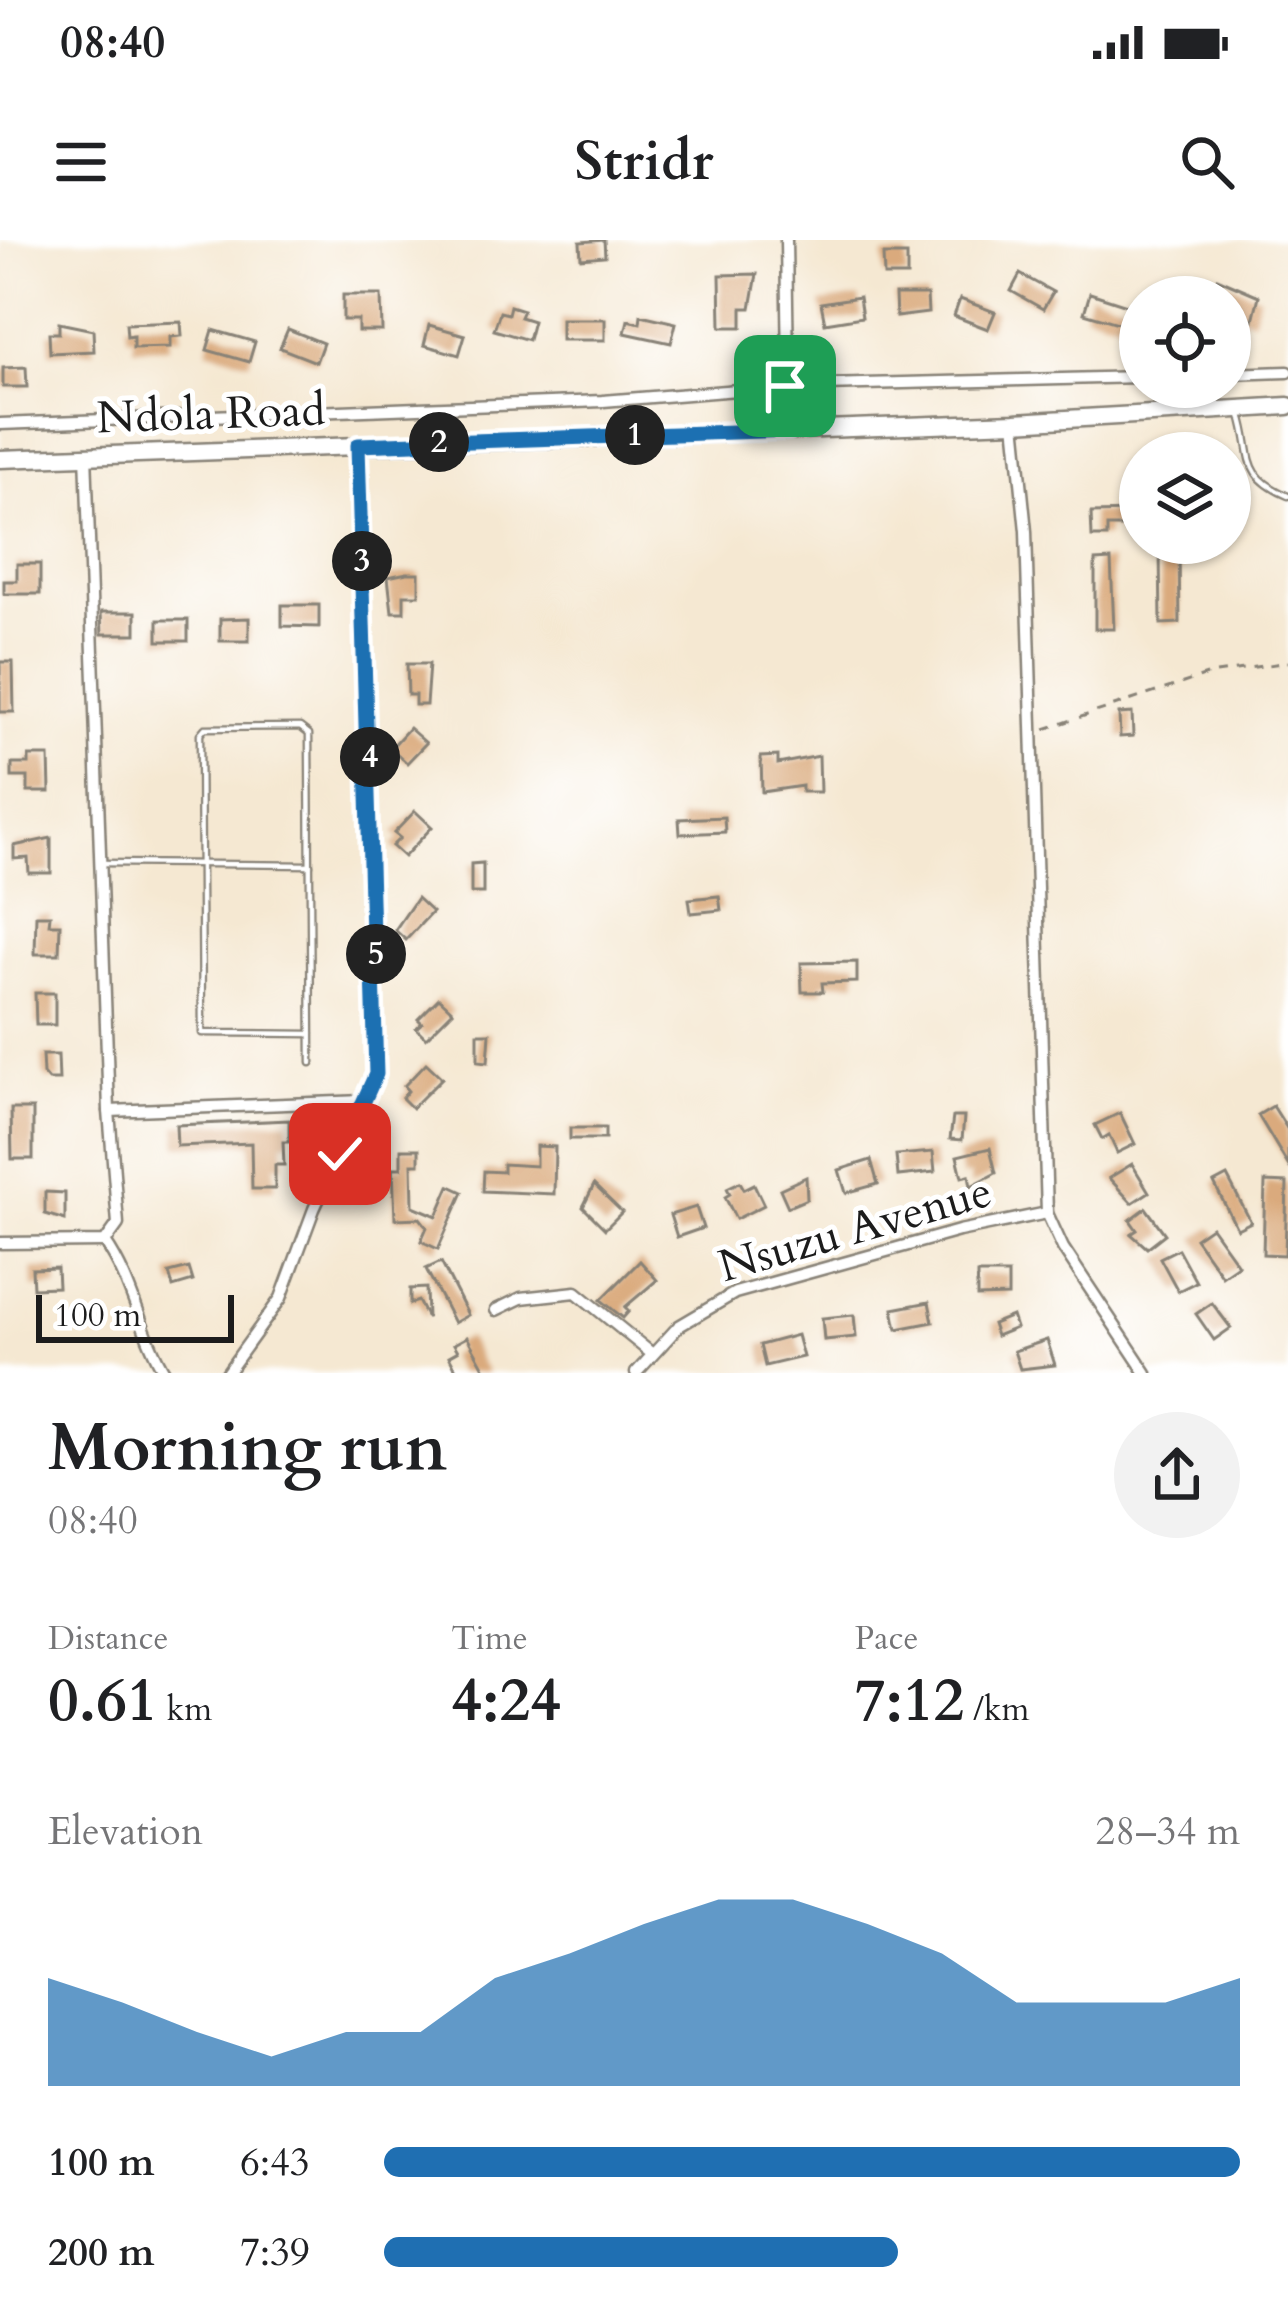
<!DOCTYPE html>
<html lang="en">
<head>
<meta charset="utf-8">
<style>
	body { margin:0; font-family:Cardo,serif; background:#f2f2f2; color:#202124; height:100vh; display:flex; flex-direction:column; font-size:45px; white-space:nowrap }
	* { box-sizing:border-box; margin:0 }
	p { font-size:39px; color:#757577 }
	.icon { flex:none; width:66px; height:66px; fill:none; stroke:currentColor; stroke-width:2; stroke-linecap:round; stroke-linejoin:round }
	.map { position:relative; height:1133px; overflow:hidden }
	.panel { display:flex; flex-direction:column; background:#fff; flex:1 }
	.panel>* { flex:none }
	.buttons { position:absolute; left:1119px; top:36px; display:grid; gap:24px }
	.buttons a { display:grid; place-items:center; width:132px; height:132px; border-radius:50%; background:#fff; box-shadow:0 3px 9px #0004; font-size:60px }
	.scale { position:absolute; left:36px; bottom:30px; width:198px; box-sizing:border-box; padding-left:12px; border:6px solid #1c1c1c; border-top:0; font-size:33px; line-height:42px; white-space:nowrap; color:#1c1c1c; -webkit-text-stroke:9px #fff; paint-order:stroke }
	.pin { position:absolute; display:grid; place-items:center; width:102px; height:102px; color:#fff; margin:-51px; border-radius:24px; box-shadow:0 6px 18px #0006 }
	.km { position:absolute; width:60px; height:60px; margin:-30px; border-radius:50%; background:#222; color:#fff; font-size:33px; line-height:60px; text-align:center }
	.round { display:grid; place-items:center; flex:none; width:126px; height:126px; border-radius:63px; background:#f2f2f2 }
	.headline { display:flex; align-items:center; justify-content:space-between; height:204px; padding:0 48px }
	h1 { font-size:66px; font-weight:700; line-height:90px }
	.figures { display:grid; grid-template-columns:repeat(3,1fr); gap:18px; height:204px; padding:12px 48px }
	.figures div { display:grid; align-content:center }
	.figures b { font-size:60px; font-weight:700 }
	.figures small { font-size:33px; font-weight:400 }
	.figures p { font-size:33px }
	.chart { height:336px; padding:24px 48px }
	.chart p { display:flex; justify-content:space-between }
	.chart svg { width:100%; height:216px; margin-top:12px; fill:#1f6fb2; opacity:.7 }
	ul { padding:0 48px; list-style:none; font-size:39px }
	li { display:grid; grid-template-columns:192px 144px 1fr; align-items:center; height:90px }
	li i { height:30px; border-radius:15px; background:#1f6fb2 }
	.status { display:flex; justify-content:space-between; align-items:center; height:84px; padding:0 60px; background:#fff; direction:ltr }
	.status svg { height:33px; fill:currentColor }
	header { display:flex; justify-content:space-between; align-items:center; height:156px; padding:0 48px; background:#fff; font-size:54px; font-weight:700 }
	.map>svg:first-child { display:block }
</style>
</head>
<body>
<div class="status"><b>08:40</b><svg viewBox="0 0 49 12"><path d="M0 12V9h3v3zM5 12V6h3v6zM10 12V3h3v9zM15 12V0h3v12zM26 1h20v11H26zM47 4h2v5h-2z"/></svg></div>
<header><svg class="icon" aria-label="menu" viewBox="0 0 24 24"><path d="M4 6h16M4 12h16M4 18h16"/></svg>Stridr<svg class="icon" aria-label="search" viewBox="0 0 24 24"><circle cx="10" cy="10" r="6"/><path d="M15 15l6 6"/></svg></header>
<div class="map">
<svg width="1288" height="1133" viewBox="0 0 1288 1133">
	<rect width="100%" height="100%" fill="#fff"/>
	<filter id="ink" filterUnits="userSpaceOnUse"><feTurbulence type="fractalNoise" baseFrequency=".00833" numOctaves="2"/><feDisplacementMap in="SourceGraphic" scale="24" xChannelSelector="R" yChannelSelector="G"/><feConvolveMatrix kernelMatrix="1 2 1 2 8 2 1 2 1" color-interpolation-filters="sRGB"/></filter>
	<filter id="wash" filterUnits="userSpaceOnUse"><feTurbulence type="fractalNoise" baseFrequency=".004" numOctaves="4" result="noise"/><feDisplacementMap in="SourceGraphic" scale="48" xChannelSelector="R" yChannelSelector="G"/><feGaussianBlur stdDeviation="2.7" result="paint"/><feColorMatrix in="noise" values="0 0 0 0 0 0 0 0 0 0 0 0 0 0 0 0 0 1.4 0 .05"/><feComposite in="paint" operator="in"/></filter>
	<g filter="url(#wash)">
		<rect width="100%" height="100%" fill="#f5e8d2"/>
		<g id="blocks">
			<!-- building -->
			<g fill="#daaa7d">
				<path d="M604 0 605 16 581 18 580 2Z"/>
				<path d="M883 15H907V36H884Z"/>
				<path d="M757 34 751 68H742V87H721L720 35Z"/>
				<path d="M1020 34 1053 52 1043 69 1011 51Z"/>
				<path d="M1217 38 1259 56 1253 80 1230 72V57H1210Z"/>
				<path d="M1090 53 1127 65 1121 84 1084 73Z"/>
				<path d="M343 55H381L382 91H358V80H343Z"/>
				<path d="M895 55H927L928 73 896 77Z"/>
				<path d="M859 57 862 77 825 83 821 63Z"/>
				<path d="M960 59 995 72 988 89 954 76Z"/>
				<path d="M510 66 523 70 520 77 533 81 528 100 494 90 500 72 508 74Z"/>
				<path d="M641 75 676 83 671 103 625 93 628 80 640 83Z"/>
				<rect x="561" y="79" width="44" height="21"/>
				<path d="M181 82 182 96 170 97V107L133 108V96L127 97 126 84Z"/>
				<path d="M59 83 93 90 94 111 50 113 49 93H59Z"/>
				<path d="M429 85 465 95 459 115 424 105Z"/>
				<path d="M288 89 323 103 316 122 280 108Z"/>
				<path d="M213 90 255 102 249 122 207 110Z"/>
				<path d="M26 127 27 147H3V128Z"/>
				<path d="M1132 272V287H1107V297H1092L1091 273Z"/>
				<path d="M1179 309 1180 383 1161 384 1160 310Z"/>
				<path d="M1111 320 1114 389H1095V321Z"/>
				<path d="M17 324H40V354H4V341H17Z"/>
				<path d="M407 333H419V355H404V372H392L388 337Z"/>
				<path d="M282 365H319V387L282 386Z"/>
				<path d="M101 372H136V394H102Z"/>
				<path d="M249 378V401H220V379Z"/>
				<rect x="158" y="380" width="30" height="21"/>
				<path d="M0 422H13L14 472H0Z"/>
				<path d="M407 424H429L426 465H415V455H408Z"/>
				<path d="M1132 473 1133 496 1120 497 1119 474Z"/>
				<path d="M409 488 426 503 407 523 391 508Z"/>
				<path d="M29 516H49L50 552H28V537H12V524H29Z"/>
				<path d="M778 516V524L819 516 820 552H802V546L762 552 761 517Z"/>
				<path d="M415 571 432 587 404 617 392 606 400 598 394 593Z"/>
				<path d="M724 577 725 592 680 594 679 579Z"/>
				<path d="M51 598V633H29L28 618 14 619V606Z"/>
				<path d="M483 623V653H471V624Z"/>
				<path d="M719 656 721 670 691 673 689 659Z"/>
				<path d="M417 658 432 672 406 700 395 690Z"/>
				<path d="M36 675H50L49 684H60L59 714H35Z"/>
				<path d="M857 722V742L822 743 823 752H802L801 723Z"/>
				<path d="M35 753H55V785H36Z"/>
				<path d="M439 758 453 771 426 798 416 788 422 783 418 779Z"/>
				<path d="M478 793H490L488 822 478 821Z"/>
				<path d="M42 815H58L59 840H48L43 834Z"/>
				<path d="M426 823 442 838 412 868 402 858 408 851 404 846Z"/>
				<path d="M1273 866 1288 890V925L1258 875Z"/>
				<path d="M11 869H33V919H12Z"/>
				<path d="M1120 873 1135 904 1117 913 1109 895 1102 899 1095 885Z"/>
				<path d="M953 877H964L962 900 950 899Z"/>
				<path d="M289 880V902H283L284 925H275V949H252L251 903 177 906 176 885Z"/>
				<rect x="570" y="888" width="35" height="11"/>
				<path d="M536 906 555 907 554 954 483 951 484 931 503 932V924L536 926Z"/>
				<path d="M990 908 996 933 971 946 969 935 962 937 957 916Z"/>
				<path d="M401 909H419V924H412L413 966 437 976 450 946 463 952 438 1009 421 1001 427 987 420 978 395 979 393 928H401Z"/>
				<path d="M933 912 935 932 898 936 896 915Z"/>
				<path d="M871 920 878 944 846 953 839 930Z"/>
				<path d="M1132 924 1149 952 1132 963 1109 938Z"/>
				<path d="M1227 936 1251 982 1237 989 1214 943Z"/>
				<path d="M806 937 807 959 788 967 780 949Z"/>
				<path d="M740 942 744 949 754 944 764 965 736 979 725 957 730 954 727 948Z"/>
				<path d="M1265 942 1287 943 1285 1015 1263 1014Z"/>
				<path d="M594 945 622 972 605 989 583 967Z"/>
				<path d="M45 952 65 953V980L45 974Z"/>
				<path d="M696 967 703 988 677 997 670 975Z"/>
				<path d="M1146 968 1165 994 1147 1008 1131 994 1137 990 1130 980Z"/>
				<path d="M1211 987 1238 1025 1222 1036 1195 998Z"/>
				<path d="M1178 1009 1196 1042 1178 1051 1160 1018Z"/>
				<path d="M640 1021 657 1040 625 1067 629 1071 623 1078 601 1060Z"/>
				<path d="M441 1022 468 1075 454 1083 426 1029Z"/>
				<path d="M57 1028 58 1047 33 1048 32 1029Z"/>
				<path d="M189 1028 193 1041 173 1047 169 1033Z"/>
				<path d="M977 1034H1008V1056L977 1057Z"/>
				<path d="M426 1048 427 1078 418 1061 410 1064V1049Z"/>
				<path d="M929 1062 933 1082 897 1089 893 1069Z"/>
				<path d="M1212 1063 1231 1088 1214 1100 1196 1074Z"/>
				<path d="M854 1075 856 1097 824 1100 822 1078Z"/>
				<path d="M1012 1076 1016 1088 996 1096 992 1084Z"/>
				<path d="M797 1095 803 1117 765 1126 760 1105Z"/>
				<path d="M467 1097 487 1133H458L449 1116 458 1111 454 1104Z"/>
				<path d="M1047 1100 1055 1125 1020 1129 1014 1111Z"/>
			</g>
		</g>
	</g>
	<g filter="url(#ink)">
		<use href="#blocks" fill-opacity="0" stroke="#888277" stroke-width="3"/>
		<g fill="none" stroke-linecap="round" stroke-linejoin="round">
			<defs>
				<g id="lane">
					<path d="M1241 175C1254 217 1240 235 1288 256"/>
					<path d="M100 623 310 625"/>
					<path d="M311 794 202 793 200 494 205 488 300 487 309 494 311 823"/>
				</g>
				<g id="street">
					<path d="M786 0 789 190"/>
					<path d="M1230 134 1288 132"/>
					<path d="M1015 182 1026 291 1047 973 1063 1008 1146 1133"/>
					<path d="M0 184 603 161 785 146 1140 137"/>
					<path d="M109 871 364 861"/>
					<path d="M105 1002C134 1044 139 1090 165 1133"/>
					<path d="M0 1003 105 1002 118 984 109 871 86 213"/>
					<path d="M496 1070 521 1058 576 1052 651 1113"/>
					<path d="M227 1133 281 1058 314 969 376 834 358 205"/>
					<path d="M636 1133 679 1086 735 1053 959 991 1047 973"/>
				</g>
				<path id="primary" d="M0 219 1015 182 1288 166"/>
			</defs>
			<!-- lane casing -->
			<use href="#lane" stroke="#888277" stroke-width="9"/>
			<!-- street casing -->
			<use href="#street" stroke="#888277" stroke-width="15"/>
			<!-- primary casing -->
			<use href="#primary" stroke="#888277" stroke-width="21"/>
			<!-- path -->
			<path stroke="#888277" stroke-width="3" stroke-dasharray="9 9" stroke-linecap="butt" d="M1045 489 1210 434 1288 422"/>
			<!-- lane -->
			<use href="#lane" stroke="#fff" stroke-width="4.5"/>
			<!-- street -->
			<use href="#street" stroke="#fff" stroke-width="10"/>
			<!-- primary -->
			<use href="#primary" stroke="#fff" stroke-width="16"/>
		</g>
	</g>
	<g fill="none" stroke-linecap="round" stroke-linejoin="round" filter="url(#ink)">
		<defs>
			<path id="route" d="M340 914 376 834 358 205 789 190 785 146"/>
		</defs>
		<!-- route casing -->
		<use href="#route" stroke="#fff" stroke-width="24"/>
		<!-- route -->
		<use href="#route" stroke="#1f6fb2" stroke-width="15"/>
	</g>
	<g text-anchor="middle" dominant-baseline="central" stroke-width="10" stroke-linejoin="round" paint-order="stroke">
		<!-- street labels -->
		<g font-size="45" fill="#1c1c1c" stroke="#fff">
			<text transform="translate(211 174) rotate(-2)">Ndola Road</text>
			<text transform="translate(855 989) rotate(-16)">Nsuzu Avenue</text>
		</g>
	</g>
</svg>
<div class="buttons">
<a><svg class="icon" aria-label="locate" viewBox="0 0 24 24"><circle cx="12" cy="12" r="6"/><path d="M12 2v4M12 18v4M2 12h4M18 12h4"/></svg></a>
<a><svg class="icon" aria-label="layers" viewBox="0 0 24 24"><path d="M12 4l9 5-9 5-9-5zM3 14l9 5 9-5"/></svg></a>
</div>
<div class="scale">100 m</div>
<div class="pin" style="left:785px;top:146px;background:#1e9e55"><svg class="icon" aria-label="arrive" viewBox="0 0 24 24"><path d="M6 21V4h12l-3 4 3 4H6"/></svg></div>
<div class="pin" style="left:340px;top:914px;background:#d93025"><svg class="icon" aria-label="check" viewBox="0 0 24 24"><path d="M5 12l5 5 9-10"/></svg></div>
<b class="km" style="left:635px;top:195px">1</b>
<b class="km" style="left:439px;top:202px">2</b>
<b class="km" style="left:362px;top:321px">3</b>
<b class="km" style="left:370px;top:517px">4</b>
<b class="km" style="left:376px;top:714px">5</b>
</div>
<section class="panel">
<div class="headline"><div><h1>Morning run</h1><p>08:40</p></div><a class="round"><svg class="icon" aria-label="share" viewBox="0 0 24 24"><path d="M12 15V3M7 8l5-5 5 5M5 13v7h14v-7"/></svg></a></div>
<div class="figures">
<div><p>Distance</p><b>0.61<small> km</small></b></div>
<div><p>Time</p><b>4:24</b></div>
<div><p>Pace</p><b>7:12<small> /km</small></b></div>
</div>
<div class="chart"><p><span>Elevation</span>28–34 m</p>
<svg viewBox="0 0 160 44" preserveAspectRatio="none"><path d="M0 44V22L10 27L20 33L30 38L40 33L50 33L60 22L70 17L80 11L90 6L100 6L110 11L120 17L130 27L140 27L150 27L160 22V44z"/></svg>
</div>
<ul>
<li><b>100 m</b>6:43<i style="width:100%"></i></li>
<li><b>200 m</b>7:39<i style="width:60%"></i></li>
</ul>
</section>
</body>
</html>
